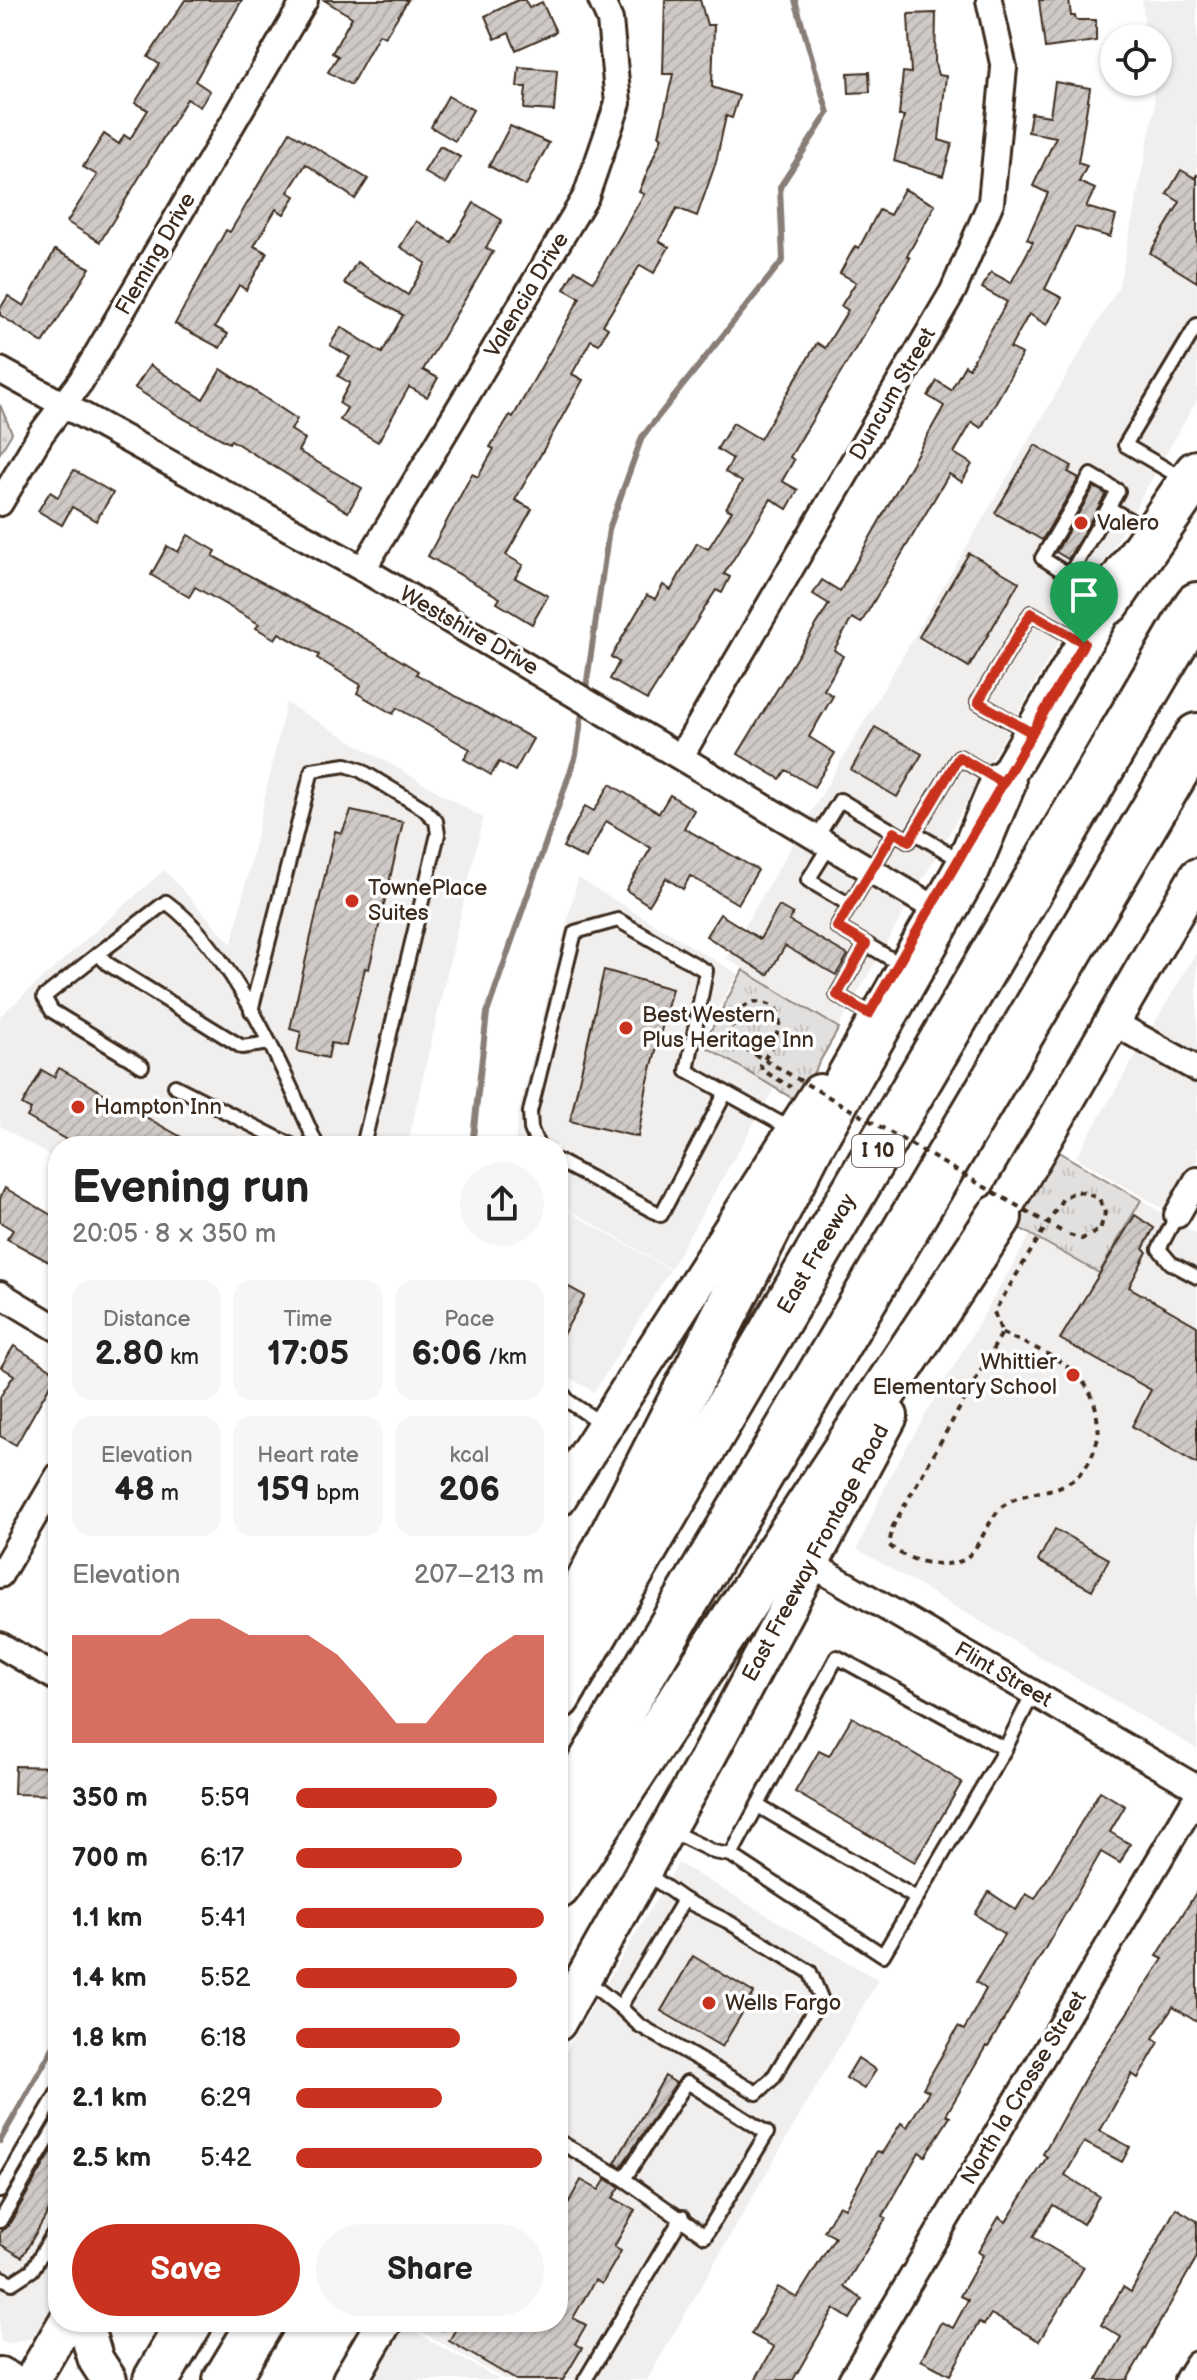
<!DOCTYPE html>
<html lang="en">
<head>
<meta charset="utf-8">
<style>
	body { margin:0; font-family:"Balsamiq Sans",sans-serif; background:#f6f6f6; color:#222; height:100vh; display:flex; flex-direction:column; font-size:30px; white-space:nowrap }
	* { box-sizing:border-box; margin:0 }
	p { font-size:26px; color:#767676 }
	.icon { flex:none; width:44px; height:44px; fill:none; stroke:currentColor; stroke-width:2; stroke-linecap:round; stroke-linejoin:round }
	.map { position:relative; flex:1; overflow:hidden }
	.drawer { position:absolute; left:48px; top:1136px; width:520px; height:1196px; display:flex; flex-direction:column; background:#fff; border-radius:32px; box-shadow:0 2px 6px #0004 }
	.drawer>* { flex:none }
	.tools { position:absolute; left:1100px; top:24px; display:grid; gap:16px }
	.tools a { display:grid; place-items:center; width:72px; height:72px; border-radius:50%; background:#fff; box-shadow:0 2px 6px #0004; font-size:40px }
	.pin { position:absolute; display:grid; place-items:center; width:68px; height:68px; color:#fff; margin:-82px -34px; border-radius:50% 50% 50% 0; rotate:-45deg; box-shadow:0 0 8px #0007 }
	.pin .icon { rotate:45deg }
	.round { display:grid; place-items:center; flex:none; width:84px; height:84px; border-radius:42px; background:#f6f6f6 }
	.headline { display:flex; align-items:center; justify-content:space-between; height:136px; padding:0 24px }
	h1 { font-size:44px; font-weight:600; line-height:60px }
	.figures { display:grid; grid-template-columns:repeat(3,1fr); gap:12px; height:136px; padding:8px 24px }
	.figures div { display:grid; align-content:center; border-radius:20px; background:#f6f6f6; text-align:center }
	.figures b { font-size:34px; font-weight:600 }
	.figures small { font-size:22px; font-weight:400 }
	.figures p { font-size:22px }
	.chart { height:224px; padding:16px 24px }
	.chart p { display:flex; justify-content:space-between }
	.chart svg { width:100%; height:144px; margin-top:8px; fill:#c8321e; opacity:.7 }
	.cta { display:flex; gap:16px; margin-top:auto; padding:16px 24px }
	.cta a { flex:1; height:92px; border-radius:48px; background:#c8321e; color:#fff; font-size:32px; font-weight:600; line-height:92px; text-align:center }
	.cta a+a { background:#f6f6f6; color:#222 }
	ul { padding:0 24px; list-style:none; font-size:26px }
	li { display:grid; grid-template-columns:128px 96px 1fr; align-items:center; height:60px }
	li i { height:20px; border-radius:10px; background:#c8321e }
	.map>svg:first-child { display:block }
</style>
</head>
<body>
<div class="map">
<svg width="1197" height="2380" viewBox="0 0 1197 2380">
	<defs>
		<pattern id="grass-tufts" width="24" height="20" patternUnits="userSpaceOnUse" patternTransform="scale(2)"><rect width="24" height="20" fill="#e2e0de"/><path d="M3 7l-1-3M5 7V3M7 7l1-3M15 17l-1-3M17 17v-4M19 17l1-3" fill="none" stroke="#c3c0be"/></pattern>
		<pattern id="park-dots" width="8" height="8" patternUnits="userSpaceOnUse" patternTransform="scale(2)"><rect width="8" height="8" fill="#e2e0de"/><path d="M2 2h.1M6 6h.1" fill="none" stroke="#c3c0be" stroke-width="1.8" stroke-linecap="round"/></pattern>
		<pattern id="building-hatch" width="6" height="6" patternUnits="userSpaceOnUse" patternTransform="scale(2)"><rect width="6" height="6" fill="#cfcac7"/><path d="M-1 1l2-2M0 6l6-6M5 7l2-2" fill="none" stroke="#b3aeaa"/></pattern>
	</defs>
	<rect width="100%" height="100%" fill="#fff"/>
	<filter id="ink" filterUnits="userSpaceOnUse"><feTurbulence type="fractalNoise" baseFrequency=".0125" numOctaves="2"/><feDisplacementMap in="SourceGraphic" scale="16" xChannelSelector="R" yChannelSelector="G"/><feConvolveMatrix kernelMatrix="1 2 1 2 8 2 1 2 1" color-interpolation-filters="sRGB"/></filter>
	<g filter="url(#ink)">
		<!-- built -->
		<g fill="#f1efee">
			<path d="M1142 0H1197V400L839 1026 726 958 1119 286 1155 106 1152 82H1158V38H1146Z"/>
			<path d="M286 703 483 818 407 1146H58V1161L0 1126V1016L164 870 232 944Z"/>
			<path d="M578 878 738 974 702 1037 701 1046 774 1089 670 1269 558 1203V1146H515L518 1113Z"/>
			<path d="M1197 951V1167L1170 1213 1076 1157Z"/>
			<path d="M1141 1200 1197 1234V1749L857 1549 890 1476 1030 1235 1099 1273Z"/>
			<path d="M558 1205 670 1270 594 1392 558 1371Z"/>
			<path d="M678 1863 878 1980 647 2380H505L405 2322H558V2064Z"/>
			<path d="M58 2072V2297L35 2337 8 2344 0 2341V2173Z"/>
			<path d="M403 2325 500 2380H370Z"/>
		</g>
		<!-- grass -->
		<g fill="url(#grass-tufts)" stroke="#8e857e" stroke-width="2">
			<path d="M743 970 839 1028 797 1101 703 1045Z"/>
			<path d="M1055 1150 1141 1200 1099 1273 1012 1224Z"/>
		</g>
		<!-- park -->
		<path fill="url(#park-dots)" stroke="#8e857e" stroke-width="2" d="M0 405 12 433 0 453Z"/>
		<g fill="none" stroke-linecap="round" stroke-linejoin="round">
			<!-- stream -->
			<g stroke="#887e77" stroke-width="6">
				<path d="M585 695 609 529 642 437 783 260 780 187 828 113 795 0"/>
				<path d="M472 1146 487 1013 576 755 583 706"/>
				<path d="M0 2141 58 2039"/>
			</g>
		</g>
		<!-- building -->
		<g fill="url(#building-hatch)" stroke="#3b2a1e" stroke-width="2">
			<path d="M185 0H242L195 81 210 91 200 107 187 99 100 242 67 222 97 175 83 167 104 134 119 144 124 135 130 139 148 110 135 103 159 64 148 57Z"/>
			<path d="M324 0H408L385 37 379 34 351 85 328 72 338 56 332 53 352 17Z"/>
			<path d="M518 0H525L529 8 542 2 556 32 516 50 509 33 495 39 485 16Z"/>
			<path d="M665 0H700L707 25H714L712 87 739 96 732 118 726 116 716 162 697 216 677 208 659 241 669 247 654 273 640 265 603 325 608 328 599 344 591 340 572 374 583 380 515 500 532 509 506 555 523 565 515 578 548 596 532 624 497 603 500 598 428 556 472 474 478 477 494 449 490 447 510 415 513 417 580 298 564 289 575 270 593 281 597 276 644 194 639 192 662 137 659 136 673 74H663Z"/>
			<path d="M1039 0H1069L1071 16H1075L1076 20H1096V41L1045 48Z"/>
			<path d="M936 13 935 64 938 75 946 76 939 140 952 144 943 176 894 161 904 116H899L903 72 911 73 908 14Z"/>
			<path d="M519 67 557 70 554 111 524 109 526 87H517Z"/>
			<path d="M869 72 870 92 849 93 848 73Z"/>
			<path d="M1055 82 1090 88 1078 163 1087 166 1079 182 1095 189 1086 207 1116 216 1110 237 1075 227 1045 289 1062 298 1047 325 1029 314 1010 348 1022 354 1004 388 981 428 972 422 954 453 972 464 962 482 949 474 861 623 852 618 834 650 843 656 824 690 833 696 809 737 835 753 814 787 786 770 780 779 738 754 829 604 813 594 822 580 840 591 944 406 928 396 937 381 951 390 965 365 969 368 1007 302 982 288 991 272 1011 283 1033 242 1027 239 1048 193 1033 186 1056 137 1028 132 1031 113 1050 116Z"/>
			<path d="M448 96 473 110 455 141 431 127Z"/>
			<path d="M510 126 549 143 526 186 489 166Z"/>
			<path d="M290 132 368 179 355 199 306 164 288 192 295 196 284 214 276 209 254 246 267 253 246 290 239 285 215 327 228 334 220 348 175 324 226 230 230 232Z"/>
			<path d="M440 146 460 157 445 184 424 172Z"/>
			<path d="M1181 170 1195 178 1197 174V282L1150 253 1180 202 1167 194Z"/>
			<path d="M904 189 935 205 907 256 910 258 790 457 794 460 782 481 798 490 787 509 771 499 724 574 730 577 722 593 716 590 647 700 610 679 619 662 611 657 647 595 655 599 663 585 671 590 697 543 708 549 732 511 726 508 742 482 725 472 733 459 717 449 733 423 760 439 817 343 825 348 848 310 841 306 856 282 840 273 855 246 859 248 879 210 890 215Z"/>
			<path d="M474 203 502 220 486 248 493 252 423 370 438 378 427 397 409 387 378 442 340 420 347 408 339 403 350 383 338 376 350 357 330 345 341 327 382 353 403 315 344 283 357 262 408 295 426 263 400 247 416 221 451 242Z"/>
			<path d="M55 250 90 268 43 343 0 315V309L8 296 24 306Z"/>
			<path d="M150 365 203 399 221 369 297 419 291 430 305 439 298 451 362 488 348 512 231 440 229 443 179 416 135 388Z"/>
			<path d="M1035 445 1072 466 1068 472 1079 478 1042 540 995 513Z"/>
			<path d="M74 470 113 493 96 521 72 507 62 525 38 511 50 492 58 497Z"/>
			<path d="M1094 487 1106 494 1068 559 1056 552Z"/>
			<path d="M188 535 216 551 213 556 346 627 418 671 416 674 533 739 515 771 499 762 491 775 464 759 470 749 397 708 393 714 357 693 361 685 317 658 319 655 279 633 275 639 256 628 259 624 195 587 189 597 151 575 167 546 178 552Z"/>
			<path d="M969 553 1019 582 969 667 919 637Z"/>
			<path d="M875 727 922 754 897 797 851 770Z"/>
			<path d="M610 784 659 813 670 795 694 810 684 828 758 870 738 904 690 876 683 889 666 878 649 905 626 890 651 848 606 821 586 859 563 847 585 806 594 811Z"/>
			<path d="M351 811 403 822 369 969 365 968 346 1046 331 1043 328 1058 297 1051 301 1032 290 1029 335 831 342 833Z"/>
			<path d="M779 906 793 914 789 921 848 955 836 975 785 946 768 975 706 936 720 914 760 939Z"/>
			<path d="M604 970 672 989 647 1085 638 1137 570 1121Z"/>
			<path d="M59 1068 197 1146H77L27 1117 31 1110 22 1105 42 1070 54 1077Z"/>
			<path d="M5 1188 58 1219V1267L7 1239 13 1230 0 1222V1198Z"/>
			<path d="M1135 1215 1154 1228 1143 1249 1147 1252 1129 1287 1197 1326V1464L1132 1426 1151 1390 1060 1339Z"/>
			<path d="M558 1281 585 1296 558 1343Z"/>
			<path d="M14 1346 57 1373 16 1445 0 1436V1397L14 1375 1 1367Z"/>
			<path d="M1055 1529 1109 1559 1092 1590 1038 1561Z"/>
			<path d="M852 1717 962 1782 915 1862 795 1792 819 1751 829 1756Z"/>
			<path d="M15 1766 58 1767V1795L14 1794Z"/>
			<path d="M1100 1791 1125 1806 1110 1832 1130 1844 1120 1863 1101 1852 988 2047 986 2046 946 2115 950 2117 925 2156 919 2152 883 2216 886 2218 844 2287 862 2299 850 2319 834 2309 793 2380H755L774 2347 751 2334 778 2287 797 2298 835 2237 824 2231 839 2205 845 2208 877 2151 882 2153 901 2123 907 2127 929 2091 923 2088 958 2027 964 2030 986 1989 976 1982 1004 1934 975 1914 989 1892 1016 1910 1026 1894 1035 1899Z"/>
			<path d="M1197 1891V2022L1173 2007 1153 2038 1159 2042 1138 2078 1132 2074 1100 2131 1130 2147 1122 2162 1084 2142 1065 2175 1099 2196 1083 2224 1053 2205 1033 2237 1084 2267 1069 2293 1039 2341 991 2314 984 2325 979 2322 950 2375 921 2360 941 2322 953 2328 968 2300 960 2296 983 2255 978 2252 999 2217 1006 2222 1047 2157 1043 2154 1090 2069 1163 1959 1157 1956Z"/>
			<path d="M693 1956 754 1993 722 2047 661 2011Z"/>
			<path d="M858 2058 876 2070 864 2089 846 2078Z"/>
			<path d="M665 2076 676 2083 621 2167 615 2163Z"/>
			<path d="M58 2141V2195L22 2257 0 2244V2232L8 2226Z"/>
			<path d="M606 2179 620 2187 613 2198 635 2210 614 2247 621 2251 602 2284 595 2280 573 2318 586 2325 575 2344 582 2348 563 2380H516L449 2341 460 2322H558V2203L566 2207 581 2180 599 2190Z"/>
			<path d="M1176 2208 1197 2221V2257L1127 2380H1097L1121 2337 1101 2325 1123 2287 1131 2292Z"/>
		</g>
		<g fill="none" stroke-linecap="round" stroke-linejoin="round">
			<defs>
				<g id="lane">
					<path d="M1180 477 1125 445 1197 325"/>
					<path d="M1109 508 1149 531"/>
					<path d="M1070 574 1118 491 1091 475 1042 558 1103 597"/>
					<path d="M1029 732 978 702 1031 613 1082 642"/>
					<path d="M817 837 840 800 894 832"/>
					<path d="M830 845 808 880 850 905 894 832 909 841 914 832"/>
					<path d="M958 859 914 832 959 757 997 780"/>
					<path d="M850 905 837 927 866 944"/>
					<path d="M98 954 44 997 52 1011 142 1066"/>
					<path d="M251 1011 312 770 346 765 360 770 423 808 436 821 438 834 363 1146"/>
					<path d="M869 1014 837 995 866 944 898 963"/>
					<path d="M270 1043 242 1047 108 964 98 954 166 902C232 949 285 1072 317 1146"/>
					<path d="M175 1086 293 1146"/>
					<path d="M538 1146 531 1129 530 1112 575 932 618 920 706 971 687 1071 791 1129"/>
					<path d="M558 1161 661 1215 725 1094"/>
					<path d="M1177 1215 1159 1249 1171 1263 1197 1277"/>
					<path d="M558 1387 568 1401H558"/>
					<path d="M568 1401 602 1424"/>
					<path d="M758 1806 916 1898"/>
					<path d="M671 1831 714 1852 731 1855 883 1955 1005 1749 1033 1693"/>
					<path d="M731 1855 837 1657 1005 1749"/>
					<path d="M586 1980 620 2007 684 1900"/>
					<path d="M620 2007 639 2025 757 2093 773 2078 821 1998 810 1972 727 1921 684 1900 647 1874"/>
					<path d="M558 2141 624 2179 705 2236 767 2133 687 2082 624 2179"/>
					<path d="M0 2191 58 2092"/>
					<path d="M0 2221 58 2123"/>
					<path d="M0 2277 12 2283 32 2270 58 2226"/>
					<path d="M443 2322H444"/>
					<path d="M585 2380 682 2217"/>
				</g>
				<g id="street">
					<path d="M0 370 363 569 931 906"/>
					<path d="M0 503 41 434 81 381 305 0"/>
					<path d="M363 569 586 196 618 103 610 20 601 0"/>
					<path d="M681 756 953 291 991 202 1004 68 989 0"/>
					<path d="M1112 1022 1197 1069"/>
					<path d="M1177 1215 1197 1180"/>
					<path d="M0 1294 58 1329"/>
					<path d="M809 1563 1197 1788"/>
					<path d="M0 1575 58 1476"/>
					<path d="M0 1645 58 1679"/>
					<path d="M851 2380 1197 1796"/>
					<path d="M1187 2380 1197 2364"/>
				</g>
				<g id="secondary">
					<path d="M991 803 1119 583"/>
					<path d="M988 1236 1197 876"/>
					<path d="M558 1499 819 1092"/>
					<path d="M558 2023 708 1757 890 1416"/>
					<path d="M84 2322 96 2360 109 2380"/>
					<path d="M0 2375 9 2380"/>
					<path d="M32 2380 66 2322"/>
					<path d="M350 2380 384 2322"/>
				</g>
				<g id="highway">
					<path d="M1108 602 1197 473"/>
					<path d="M558 1642 810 1147 967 869 1003 783"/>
					<path d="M558 1697 1197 605"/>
					<path d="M558 1818 1197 736"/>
					<path d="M558 1886 999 1217"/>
					<path d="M156 2380 190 2322"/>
					<path d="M226 2380 261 2322"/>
				</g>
			</defs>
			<!-- lane casing -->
			<use href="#lane" stroke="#3b2a1e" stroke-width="18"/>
			<!-- street casing -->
			<use href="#street" stroke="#3b2a1e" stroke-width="30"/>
			<!-- secondary casing -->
			<use href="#secondary" stroke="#3b2a1e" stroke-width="40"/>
			<!-- highway casing -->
			<use href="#highway" stroke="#3b2a1e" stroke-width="50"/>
			<!-- path -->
			<g stroke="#3b2a1e" stroke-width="4" stroke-dasharray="6 6" stroke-linecap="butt">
				<path d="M744 1048 732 1030 736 1012 752 1002C800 1002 773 1044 761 1065L762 1070 791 1087"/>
				<path d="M1002 1333C1041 1351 1093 1368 1097 1417 1098 1426 1100 1433 1097 1441 1092 1458 1086 1471 1071 1481 1050 1495 1022 1490 1003 1506 987 1519 978 1557 958 1562 937 1568 904 1560 889 1545L893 1526 1002 1333 994 1312 1063 1198 1077 1191 1099 1198 1105 1213 1100 1230 1082 1239 1066 1234"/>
			</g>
			<!-- lane -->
			<use href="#lane" stroke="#fff" stroke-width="12"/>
			<!-- street -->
			<use href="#street" stroke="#fff" stroke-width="24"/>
			<!-- secondary -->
			<use href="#secondary" stroke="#fff" stroke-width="34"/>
			<!-- highway -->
			<use href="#highway" stroke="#fff" stroke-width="44"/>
			<!-- path-bridge -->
			<path stroke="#3b2a1e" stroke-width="4" stroke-dasharray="6 6" stroke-linecap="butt" d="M744 1048 1066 1234"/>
		</g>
	</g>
	<g fill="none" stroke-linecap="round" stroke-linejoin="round" filter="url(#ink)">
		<defs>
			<path id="route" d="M1084 643 869 1014 837 995 866 944 837 927 894 832 909 841 959 757 1003 783 1032 733 978 702 1031 613 1084 643"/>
		</defs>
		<!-- route casing -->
		<use href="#route" stroke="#fff" stroke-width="16"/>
		<!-- route -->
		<use href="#route" stroke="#c8321e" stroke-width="10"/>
	</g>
	<!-- markers -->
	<g fill="#c8321e" stroke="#fff" stroke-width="3">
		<circle cx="1081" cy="523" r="8"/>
		<circle cx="352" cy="901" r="8"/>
		<circle cx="626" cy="1028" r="8"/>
		<circle cx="78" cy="1107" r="8"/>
		<circle cx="1073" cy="1375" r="8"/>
		<circle cx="709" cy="2003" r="8"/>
	</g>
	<g text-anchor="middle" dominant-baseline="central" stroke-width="7" stroke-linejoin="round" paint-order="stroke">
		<!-- shield labels -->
		<rect fill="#fff" stroke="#766a62" stroke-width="2" x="852" y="1135" width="52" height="32" rx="6"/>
		<g font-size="20" font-weight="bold" fill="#3b2a1e">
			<text x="878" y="1151">I 10</text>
		</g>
		<!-- street labels -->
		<g font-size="22" fill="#3b2a1e" stroke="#fff">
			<text transform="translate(156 254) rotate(-60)">Fleming Drive</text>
			<text transform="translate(527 295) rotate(-59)">Valencia Drive</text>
			<text transform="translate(893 394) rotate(-60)">Duncum Street</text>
			<text transform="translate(469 631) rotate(30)">Westshire Drive</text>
			<text transform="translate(817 1254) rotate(-60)">East Freeway</text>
			<text transform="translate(816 1553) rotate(-62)">East Freeway Frontage Road</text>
			<text transform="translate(1003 1675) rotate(30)">Flint Street</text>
			<text transform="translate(1024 2088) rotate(-59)">North la Crosse Street</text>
		</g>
		<!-- poi labels -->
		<g font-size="22" fill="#3b2a1e" stroke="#fff" text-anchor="start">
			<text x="1097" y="523">Valero</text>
			<text x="368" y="888">TownePlace<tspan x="368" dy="25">Suites</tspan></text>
			<text x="642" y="1015">Best Western<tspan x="642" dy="25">Plus Heritage Inn</tspan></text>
			<text x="94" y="1107">Hampton Inn</text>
			<text x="1057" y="1362" text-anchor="end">Whittier<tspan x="1057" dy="25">Elementary School</tspan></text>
			<text x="725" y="2003">Wells Fargo</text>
		</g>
	</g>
</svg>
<div class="tools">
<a><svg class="icon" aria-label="locate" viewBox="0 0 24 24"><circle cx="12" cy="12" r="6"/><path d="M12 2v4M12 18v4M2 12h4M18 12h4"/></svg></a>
</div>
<div class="pin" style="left:1084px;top:643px;background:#1e9e55"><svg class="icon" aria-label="arrive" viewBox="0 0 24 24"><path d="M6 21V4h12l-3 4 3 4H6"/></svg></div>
<section class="drawer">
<div class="headline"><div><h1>Evening run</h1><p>20:05 · 8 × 350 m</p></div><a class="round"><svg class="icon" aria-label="share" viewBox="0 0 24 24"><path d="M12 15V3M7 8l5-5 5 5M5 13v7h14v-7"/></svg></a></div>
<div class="figures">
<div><p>Distance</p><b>2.80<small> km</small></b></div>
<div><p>Time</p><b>17:05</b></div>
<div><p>Pace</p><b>6:06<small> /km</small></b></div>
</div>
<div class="figures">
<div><p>Elevation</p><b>48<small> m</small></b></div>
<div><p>Heart rate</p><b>159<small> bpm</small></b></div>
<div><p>kcal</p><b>206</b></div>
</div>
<div class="chart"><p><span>Elevation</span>207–213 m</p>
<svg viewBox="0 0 160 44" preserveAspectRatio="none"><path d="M0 44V11L10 11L20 11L30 11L40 6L50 6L60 11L70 11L80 11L90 17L100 27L110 38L120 38L130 27L140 17L150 11L160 11V44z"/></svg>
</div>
<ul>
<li><b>350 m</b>5:59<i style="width:81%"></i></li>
<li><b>700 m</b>6:17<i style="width:67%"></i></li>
<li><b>1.1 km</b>5:41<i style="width:100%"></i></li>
<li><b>1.4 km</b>5:52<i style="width:89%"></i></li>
<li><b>1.8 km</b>6:18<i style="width:66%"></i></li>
<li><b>2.1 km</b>6:29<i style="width:59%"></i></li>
<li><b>2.5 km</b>5:42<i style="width:99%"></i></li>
</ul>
<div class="cta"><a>Save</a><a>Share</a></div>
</section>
</div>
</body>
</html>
